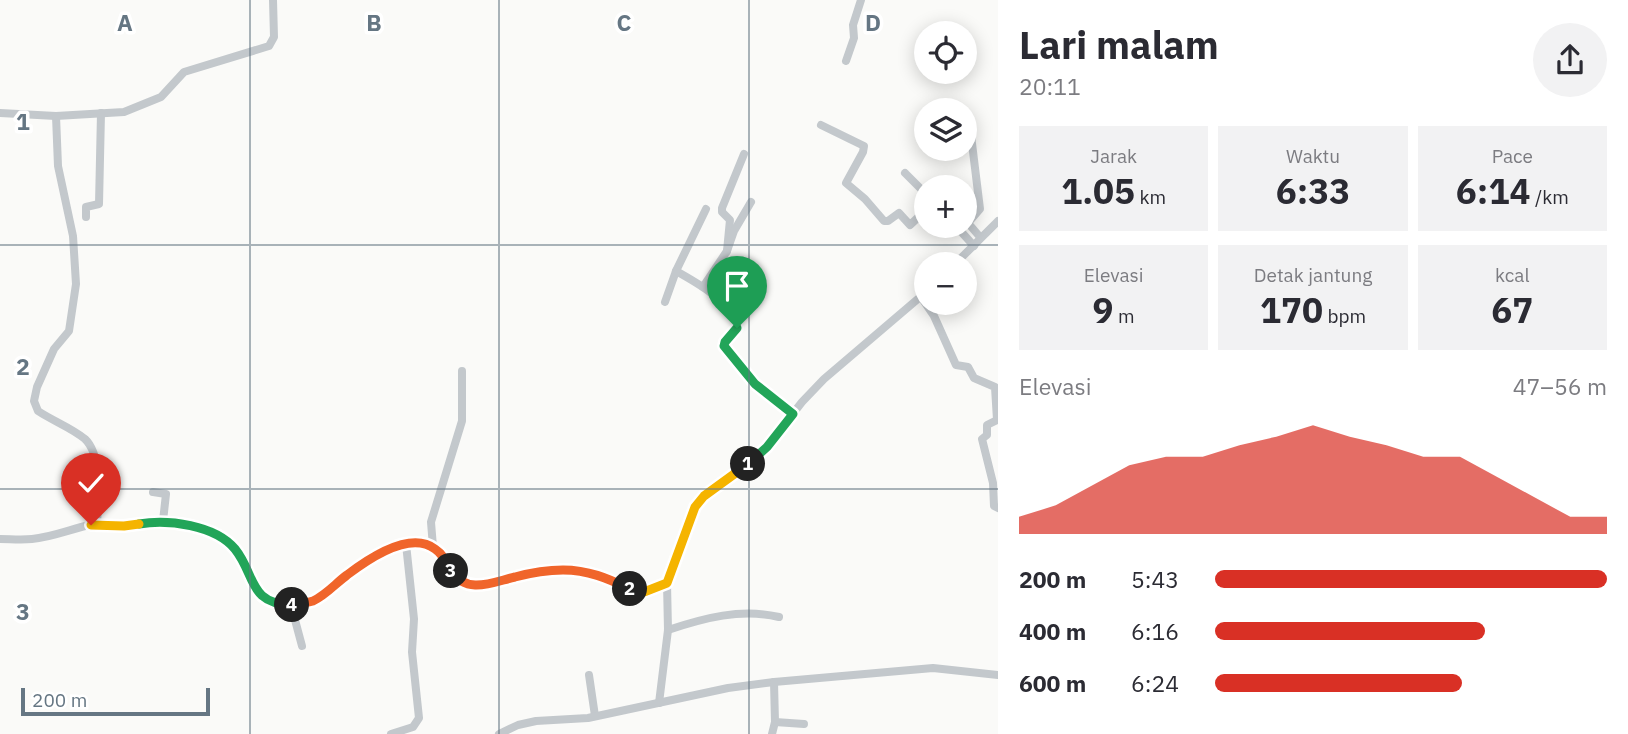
<!DOCTYPE html>
<html lang="id">
<head>
<meta charset="utf-8">
<style>
	body { margin:0; font-family:"IBM Plex Sans",sans-serif; background:#f2f2f3; color:#2b2b33; height:100vh; display:flex; flex-direction:column; font-size:26px; white-space:nowrap }
	* { box-sizing:border-box; margin:0 }
	p { font-size:23px; color:#7c7c81 }
	.icon { flex:none; width:38px; height:38px; fill:none; stroke:currentColor; stroke-width:2; stroke-linecap:round; stroke-linejoin:round }
	.map { position:relative; flex:1; overflow:hidden }
	.sheet { display:flex; flex-direction:column; background:#fff; width:630px }
	.sheet>* { flex:none }
	.tools { position:absolute; left:914px; top:21px; display:grid; gap:14px }
	.tools a { display:grid; place-items:center; width:63px; height:63px; border-radius:50%; background:#fff; box-shadow:0 4px 18px #0003; font-size:35px }
	.scale { position:absolute; left:21px; bottom:18px; width:189px; box-sizing:border-box; padding-left:7px; border:4px solid #657683; border-top:0; font-size:19px; line-height:24px; white-space:nowrap; color:#657683; -webkit-text-stroke:5px #fff; paint-order:stroke }
	.pin { position:absolute; display:grid; place-items:center; width:60px; height:60px; color:#fff; margin:-72px -30px; border-radius:50% 50% 50% 0; rotate:-45deg; box-shadow:0 0 7px #0007 }
	.pin .icon { rotate:45deg }
	.km { position:absolute; width:35px; height:35px; margin:-18px; border-radius:50%; background:#222; color:#fff; font-size:19px; line-height:35px; text-align:center }
	.round { display:grid; place-items:center; flex:none; width:74px; height:74px; border-radius:37px; background:#f2f2f3 }
	.overview { display:flex; align-items:center; justify-content:space-between; height:119px; padding:0 21px }
	h1 { font-size:38px; font-weight:800; line-height:52px }
	.figures { display:grid; grid-template-columns:repeat(3,1fr); gap:10px; height:119px; padding:7px 21px }
	.figures div { display:grid; align-content:center; border-radius:0px; background:#f2f2f3; text-align:center }
	.figures b { font-size:35px; font-weight:800 }
	.figures small { font-size:19px; font-weight:400 }
	.figures p { font-size:19px }
	.chart { height:196px; padding:14px 21px }
	.chart p { display:flex; justify-content:space-between }
	.chart svg { width:100%; height:126px; margin-top:7px; fill:#d93025; opacity:.7 }
	ul { padding:0 21px; list-style:none; font-size:23px }
	li { display:grid; grid-template-columns:112px 84px 1fr; align-items:center; height:52px }
	li i { height:18px; border-radius:9px; background:#d93025 }
	main { display:flex; flex:1; min-height:0 }
	.map>svg:first-child { display:block }
</style>
</head>
<body>
<main>
<div class="map">
<svg width="998" height="734" viewBox="0 0 998 734">
	<rect width="100%" height="100%" fill="#fafaf8"/>
	<g fill="none" stroke-linecap="round" stroke-linejoin="round">
		<!-- street -->
		<g stroke="#c3c8cc" stroke-width="8">
			<path d="M846 61 854 38 853 25 861 0"/>
			<path d="M0 113 56 116 124 112 161 97 184 72 269 46 274 37 273 0"/>
			<path d="M56 116 58 166 73 236 76 284 69 331 54 349 37 387 34 401 38 411C53 421 72 428 85 439 103 456 98 501 97 524"/>
			<path d="M821 125 864 146 863 152 846 183 865 199 884 221H888L899 213 910 225 926 210"/>
			<path d="M970 127 980 209 968 223 980 237"/>
			<path d="M905 173 926 194"/>
			<path d="M86 217V207L99 204 101 113"/>
			<path d="M956 226 974 246"/>
			<path d="M727 251 730 220 722 212V208L744 154"/>
			<path d="M955 264 998 221"/>
			<path d="M676 271C701 285 724 298 738 324 737 334 725 338 724 346L755 384 793 414"/>
			<path d="M703 287 727 251 734 231 751 202"/>
			<path d="M921 297 934 316 956 365 968 367 974 378 995 387 997 420 987 425V435L982 439 993 483 994 506 998 508"/>
			<path d="M665 302 676 271 706 209"/>
			<path d="M153 492 166 494 163 521"/>
			<path d="M0 539C10 539 21 540 32 539 53 537 73 528 94 524 104 522 115 527 125 526 157 523 172 518 203 530 215 534 227 540 235 549 254 573 250 606 290 605 335 603 376 535 422 543 446 548 445 579 467 584 484 588 498 581 514 577 531 573 549 570 567 570 578 571 592 572 603 576 615 580 629 593 642 592 651 591 660 587 667 583"/>
			<path d="M433 547 431 522 462 421V371"/>
			<path d="M291 605 302 646"/>
			<path d="M668 630C704 618 741 608 779 617"/>
			<path d="M589 675 595 716"/>
			<path d="M659 703 668 630 667 583 694 507 704 496 750 463 767 447 802 402 824 379 926 292"/>
			<path d="M775 722 804 724"/>
			<path d="M391 734 413 727 419 718 412 652 414 619 406 544"/>
			<path d="M499 734 518 725 536 721 588 718 728 688 774 682 933 668 998 675"/>
			<path d="M772 734 775 722 774 682"/>
		</g>
	</g>
	<g fill="none" stroke-linecap="round" stroke-linejoin="round">
		<defs>
			<path id="split-1" d="M737 328 725 342 724 346 755 384 793 414 767 447 748 464"/>
			<path id="split-2" d="M630 589 644 592 667 583 695 507 704 496 748 464"/>
			<path id="split-3" d="M451 571C467 595 493 582 515 577 530 573 547 570 563 570 588 570 607 578 630 589"/>
			<path id="split-4" d="M292 605C299 604 306 603 313 601 326 595 336 583 347 575 368 559 410 530 435 549 443 554 447 563 451 571"/>
			<path id="split-5" d="M139 524C168 519 215 525 235 549 256 575 248 604 292 605"/>
			<path id="split-6" d="M91 525 124 526 139 524"/>
		</defs>
		<!-- split-1 casing -->
		<use href="#split-1" stroke="#fff" stroke-width="14"/>
		<!-- split-2 casing -->
		<use href="#split-2" stroke="#fff" stroke-width="14"/>
		<!-- split-3 casing -->
		<use href="#split-3" stroke="#fff" stroke-width="14"/>
		<!-- split-4 casing -->
		<use href="#split-4" stroke="#fff" stroke-width="14"/>
		<!-- split-5 casing -->
		<use href="#split-5" stroke="#fff" stroke-width="14"/>
		<!-- split-6 casing -->
		<use href="#split-6" stroke="#fff" stroke-width="14"/>
		<!-- split-1 -->
		<use href="#split-1" stroke="#22a559" stroke-width="9"/>
		<!-- split-2 -->
		<use href="#split-2" stroke="#f5b400" stroke-width="9"/>
		<!-- split-3 -->
		<use href="#split-3" stroke="#f0652b" stroke-width="9"/>
		<!-- split-4 -->
		<use href="#split-4" stroke="#f0652b" stroke-width="9"/>
		<!-- split-5 -->
		<use href="#split-5" stroke="#22a559" stroke-width="9"/>
		<!-- split-6 -->
		<use href="#split-6" stroke="#f5b400" stroke-width="9"/>
	</g>
	<!-- grid -->
	<path fill="none" stroke="#657683" stroke-width="2" stroke-opacity="0.55" d="M250 0V734M499 0V734M749 0V734M0 245H998M0 489H998"/>
	<g font-size="23" text-anchor="middle" font-weight="bold" fill="#657683" stroke="#fff" stroke-width="7" stroke-linejoin="round" paint-order="stroke">
		<text x="125" y="31">A</text>
		<text x="374" y="31">B</text>
		<text x="624" y="31">C</text>
		<text x="873" y="31">D</text>
		<text x="23" y="130">1</text>
		<text x="23" y="375">2</text>
		<text x="23" y="620">3</text>
	</g>
</svg>
<div class="tools">
<a><svg class="icon" aria-label="locate" viewBox="0 0 24 24"><circle cx="12" cy="12" r="6"/><path d="M12 2v4M12 18v4M2 12h4M18 12h4"/></svg></a>
<a><svg class="icon" aria-label="layers" viewBox="0 0 24 24"><path d="M12 4l9 5-9 5-9-5zM3 14l9 5 9-5"/></svg></a>
<a>+</a>
<a>−</a>
</div>
<div class="scale">200 m</div>
<div class="pin" style="left:737px;top:328px;background:#1e9e55"><svg class="icon" aria-label="arrive" viewBox="0 0 24 24"><path d="M6 21V4h12l-3 4 3 4H6"/></svg></div>
<div class="pin" style="left:91px;top:525px;background:#d93025"><svg class="icon" aria-label="check" viewBox="0 0 24 24"><path d="M5 12l5 5 9-10"/></svg></div>
<b class="km" style="left:748px;top:464px">1</b>
<b class="km" style="left:630px;top:589px">2</b>
<b class="km" style="left:451px;top:571px">3</b>
<b class="km" style="left:292px;top:605px">4</b>
</div>
<section class="sheet">
<div class="overview"><div><h1>Lari malam</h1><p>20:11</p></div><a class="round"><svg class="icon" aria-label="share" viewBox="0 0 24 24"><path d="M12 15V3M7 8l5-5 5 5M5 13v7h14v-7"/></svg></a></div>
<div class="figures">
<div><p>Jarak</p><b>1.05<small> km</small></b></div>
<div><p>Waktu</p><b>6:33</b></div>
<div><p>Pace</p><b>6:14<small> /km</small></b></div>
</div>
<div class="figures">
<div><p>Elevasi</p><b>9<small> m</small></b></div>
<div><p>Detak jantung</p><b>170<small> bpm</small></b></div>
<div><p>kcal</p><b>67</b></div>
</div>
<div class="chart"><p><span>Elevasi</span>47–56 m</p>
<svg viewBox="0 0 160 44" preserveAspectRatio="none"><path d="M0 44V38L10 34L20 27L30 20L40 17L50 17L60 13L70 10L80 6L90 10L100 13L110 17L120 17L130 24L140 31L150 38L160 38V44z"/></svg>
</div>
<ul>
<li><b>200 m</b>5:43<i style="width:100%"></i></li>
<li><b>400 m</b>6:16<i style="width:69%"></i></li>
<li><b>600 m</b>6:24<i style="width:63%"></i></li>
</ul>
</section>
</main>
</body>
</html>
